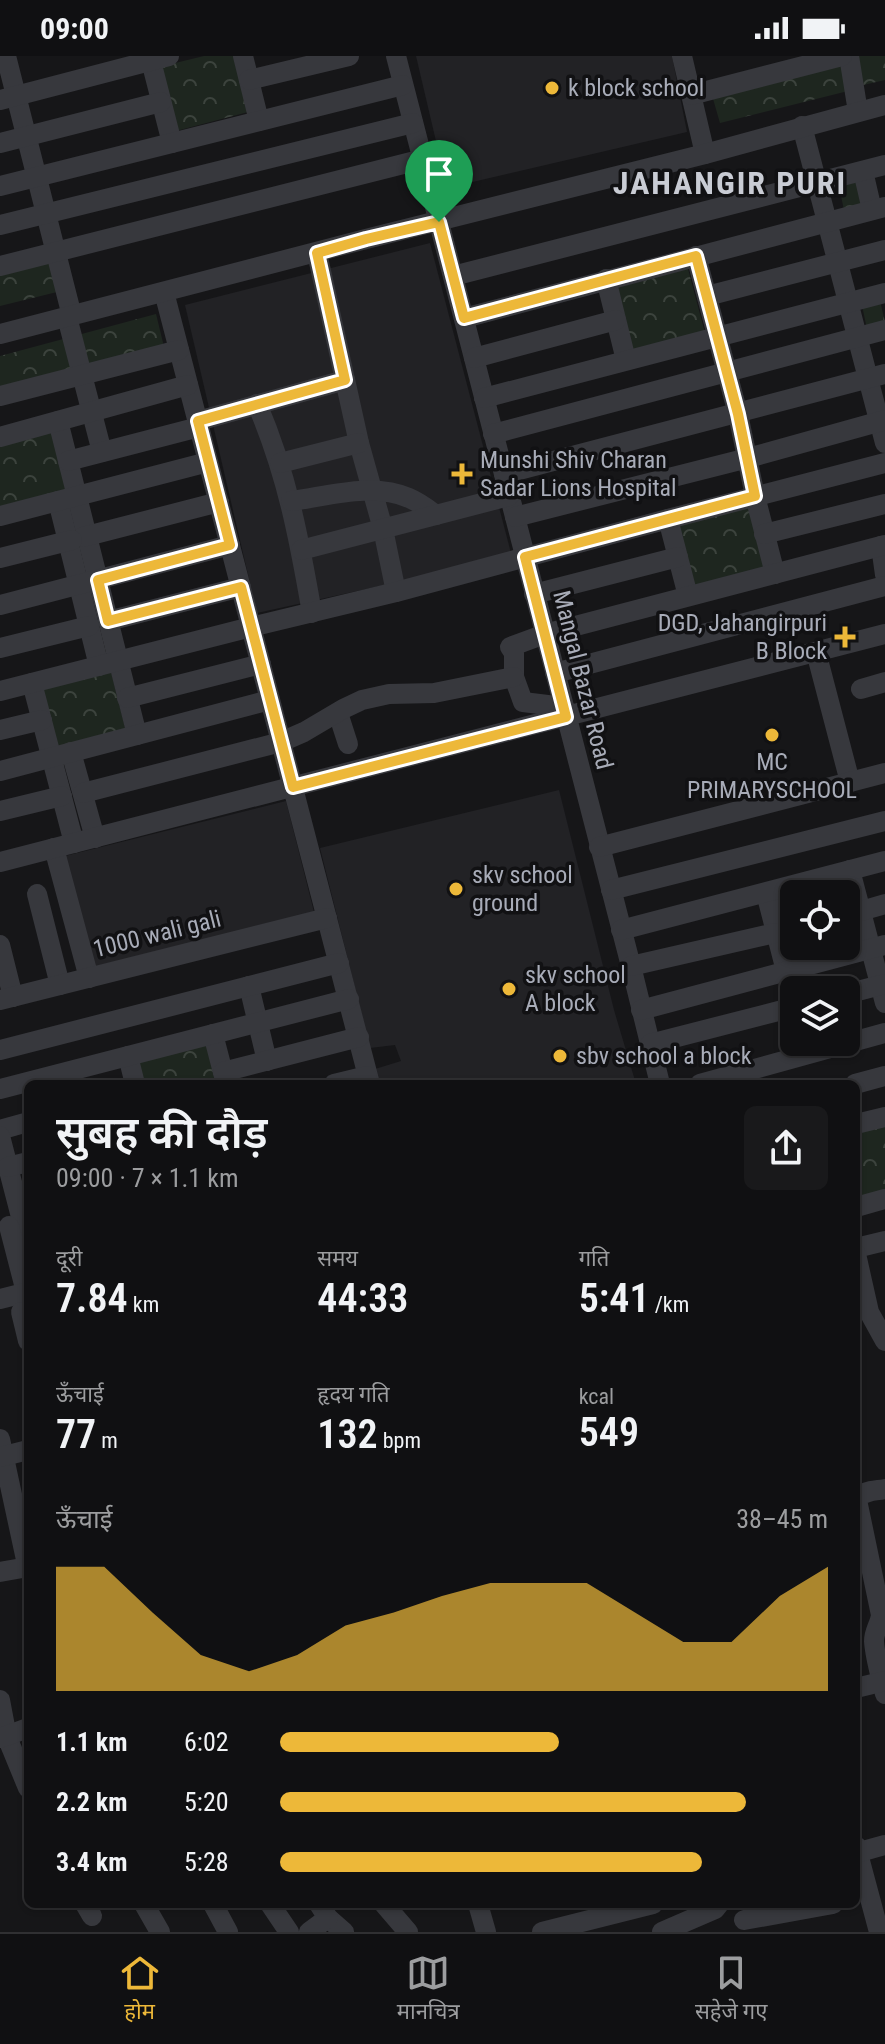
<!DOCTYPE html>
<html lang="hi">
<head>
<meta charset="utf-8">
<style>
	body { margin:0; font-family:"Roboto Condensed","Noto Sans Devanagari",sans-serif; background:#19191b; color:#f1f3f6; height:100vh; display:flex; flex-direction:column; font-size:30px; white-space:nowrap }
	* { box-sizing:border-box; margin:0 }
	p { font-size:26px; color:#9c9d9f }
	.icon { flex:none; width:44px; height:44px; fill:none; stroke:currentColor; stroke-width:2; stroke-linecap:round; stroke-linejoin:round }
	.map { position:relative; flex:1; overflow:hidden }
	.side { position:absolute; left:24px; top:1024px; width:836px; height:828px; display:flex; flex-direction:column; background:#101012; border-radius:12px; box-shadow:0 2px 6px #0004,0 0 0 2px #303032 }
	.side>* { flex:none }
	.tools { position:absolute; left:780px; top:824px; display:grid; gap:16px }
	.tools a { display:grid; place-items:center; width:80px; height:80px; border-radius:12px; background:#101012; box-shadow:0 2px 6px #0004,0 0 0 2px #303032; font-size:40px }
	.pin { position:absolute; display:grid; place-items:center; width:68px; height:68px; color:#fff; margin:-82px -34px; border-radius:50% 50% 50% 0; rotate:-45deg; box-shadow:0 0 8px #0007 }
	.pin .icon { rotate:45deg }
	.round { display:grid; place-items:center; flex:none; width:84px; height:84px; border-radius:12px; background:#19191b }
	.overview { display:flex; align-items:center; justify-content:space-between; height:136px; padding:0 32px }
	h1 { font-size:44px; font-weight:600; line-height:60px }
	.stats { display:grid; grid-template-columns:repeat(3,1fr); gap:12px; height:136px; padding:8px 32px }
	.stats div { display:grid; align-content:center }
	.stats b { font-size:40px; font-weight:600 }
	.stats small { font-size:22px; font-weight:400 }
	.stats p { font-size:22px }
	.chart { height:224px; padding:16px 32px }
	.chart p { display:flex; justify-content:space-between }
	.chart svg { width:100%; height:144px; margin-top:8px; fill:#edb839; opacity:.7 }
	ul { padding:0 32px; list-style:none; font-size:26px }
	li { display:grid; grid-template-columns:128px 96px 1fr; align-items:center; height:60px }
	li i { height:20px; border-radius:10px; background:#edb839 }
	.status { display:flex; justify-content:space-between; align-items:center; height:56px; padding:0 40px; background:#101012; direction:ltr }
	.status svg { height:22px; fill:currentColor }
	.dock { display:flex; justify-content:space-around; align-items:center; height:112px; border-top:2px solid #303032; background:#101012; font-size:22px; color:#9c9d9f }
	.dock a { display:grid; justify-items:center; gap:4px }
	.dock .current { color:#edb839 }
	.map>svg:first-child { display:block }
</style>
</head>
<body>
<div class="status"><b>09:00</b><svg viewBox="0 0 49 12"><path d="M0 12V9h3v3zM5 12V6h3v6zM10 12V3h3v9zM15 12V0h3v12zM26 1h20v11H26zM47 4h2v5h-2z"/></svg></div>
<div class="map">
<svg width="885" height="1876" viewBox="0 0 885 1876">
	<defs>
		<pattern id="park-crowns" width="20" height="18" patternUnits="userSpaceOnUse" patternTransform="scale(2)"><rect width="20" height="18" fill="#1e261f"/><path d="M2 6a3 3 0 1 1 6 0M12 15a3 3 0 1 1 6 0" fill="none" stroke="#3c433d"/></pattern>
	</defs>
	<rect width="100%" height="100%" fill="#161618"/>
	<!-- built -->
	<g fill="#222225">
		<path d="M416 0H672L687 76 447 132Z"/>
		<path d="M430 187 512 501 257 557 185 249Z"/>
		<path d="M559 734 614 954 636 1028H379L375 1013 401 1005 395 989 370 992 320 792Z"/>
		<path d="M286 745 314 856 93 911 65 800Z"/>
	</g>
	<!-- park -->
	<g fill="url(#park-crowns)" fill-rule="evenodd">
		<path d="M204 0H234L248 56 176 75 159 11Z"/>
		<path d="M860 0H885V24L859 30 852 2Z"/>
		<path d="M845 6 848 35 720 67 712 39Z"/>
		<path d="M858 126 863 150 844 154 839 130Z"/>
		<path d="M53 202 61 235 0 250V216Z"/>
		<path d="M688 213 705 277 632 295 616 232Z"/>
		<path d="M880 245 885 266 867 273 862 249Z"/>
		<path d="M156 258 164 291 87 311 78 279Z"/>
		<path d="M67 282 76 315 0 335V300Z"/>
		<path d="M54 372 71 435 0 453V385Z"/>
		<path d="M749 448 766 511 693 530 677 467Z"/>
		<path d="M110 612 126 675 54 693 37 630Z"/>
		<path d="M847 824 863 887 790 906 774 843ZM794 838H846V890H794Z"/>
		<path d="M206 987 216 1028H139L133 1006Z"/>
		<path d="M885 1069V1137L856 1145V1077Z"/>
	</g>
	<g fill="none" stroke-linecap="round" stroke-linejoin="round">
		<!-- minor -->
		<g stroke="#37383d" stroke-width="20">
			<path d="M6 0 72 260"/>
			<path d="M243 0 259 65"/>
			<path d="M396 0 631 910 660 1028"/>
			<path d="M682 0 705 98"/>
			<path d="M849 0 858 56"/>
			<path d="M151 5 172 87"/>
			<path d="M249 24 349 0"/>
			<path d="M691 39 842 0"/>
			<path d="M0 44 169 0"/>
			<path d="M802 70 885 387"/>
			<path d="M0 87 161 46"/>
			<path d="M863 115 872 154"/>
			<path d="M0 130 403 29"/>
			<path d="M0 169 413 67"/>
			<path d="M317 197 359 387 383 473 396 536"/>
			<path d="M696 200 738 358 755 440 775 518"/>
			<path d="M0 210 423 103"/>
			<path d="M453 220 885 109"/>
			<path d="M606 223 626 304"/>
			<path d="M164 236 370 1028"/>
			<path d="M707 240 885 194"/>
			<path d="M67 261 102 396"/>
			<path d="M464 262 885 151"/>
			<path d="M0 278 366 183 705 98 885 49"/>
			<path d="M474 302 616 264"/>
			<path d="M0 340 179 294"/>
			<path d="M484 342 885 237"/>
			<path d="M257 348C287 418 299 482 312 557"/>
			<path d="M58 365 137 679"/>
			<path d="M198 365 345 324"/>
			<path d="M493 378 885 274"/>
			<path d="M0 381 188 329"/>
			<path d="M68 405 199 371"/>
			<path d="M280 407 359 387"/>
			<path d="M504 418 885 318"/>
			<path d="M58 445 99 610"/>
			<path d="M291 445C329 440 372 426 409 442 419 446 428 453 436 459"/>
			<path d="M0 460 208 406"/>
			<path d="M515 461 748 402 885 364"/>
			<path d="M668 463 688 540"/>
			<path d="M764 478 885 448"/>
			<path d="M83 481 219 446"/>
			<path d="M881 490 885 519"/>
			<path d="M301 494 509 440"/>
			<path d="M0 502 72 484"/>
			<path d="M534 538 678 501"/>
			<path d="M0 549 230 489"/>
			<path d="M108 565 241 531"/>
			<path d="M0 592 89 570"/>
			<path d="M816 596 850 726"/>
			<path d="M555 617 885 530"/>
			<path d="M32 627 74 787"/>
			<path d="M861 633 885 626"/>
			<path d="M0 635 251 571 396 536 668 463 885 407"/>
			<path d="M127 642 261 608"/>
			<path d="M564 651 523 646 514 621V597L510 591 545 578 885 489"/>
			<path d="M338 657 348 688"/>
			<path d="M0 674 42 664"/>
			<path d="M71 696 95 782"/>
			<path d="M0 715 270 644"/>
			<path d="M83 737 281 686 304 676 343 653 362 644 389 638 434 637 514 621"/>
			<path d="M0 755 62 740"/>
			<path d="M599 791 885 717"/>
			<path d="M54 792 89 922"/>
			<path d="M0 806 885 578"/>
			<path d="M850 814 885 947"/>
			<path d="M611 834 885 765"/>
			<path d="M766 837 786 915"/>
			<path d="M37 838 60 929"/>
			<path d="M861 855 885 848"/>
			<path d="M621 874 885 805"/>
			<path d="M0 889 13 941"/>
			<path d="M631 910 775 877"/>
			<path d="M249 930 267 1005"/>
			<path d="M846 938 885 928"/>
			<path d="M0 944 327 862"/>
			<path d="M641 954 885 889"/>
			<path d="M213 978 226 1028"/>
			<path d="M650 988 794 951"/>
			<path d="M0 994 339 907"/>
			<path d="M128 1000 135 1028"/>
			<path d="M223 1016 359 981"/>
			<path d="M334 1028 367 1020"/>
			<path d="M700 1028 885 977"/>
			<path d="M855 1028 885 1020"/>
			<path d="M0 1033 349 943"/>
			<path d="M856 1068 885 1061"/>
			<path d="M0 1074 28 1066"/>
			<path d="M0 1080 28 1188"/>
			<path d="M8 1111 28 1106"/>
			<path d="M856 1151 885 1143"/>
			<path d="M9 1170 26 1236"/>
			<path d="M856 1192 885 1185"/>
			<path d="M856 1198 869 1256 885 1285"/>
			<path d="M0 1243 28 1236"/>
			<path d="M21 1256 28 1285"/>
			<path d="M0 1383 28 1513"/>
			<path d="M0 1401 28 1394"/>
			<path d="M885 1433C875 1435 862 1434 857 1444L881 1559C880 1568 874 1575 874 1585 875 1602 881 1621 885 1638"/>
			<path d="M0 1516 28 1511"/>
			<path d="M856 1632 885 1625"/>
			<path d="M0 1644 7 1681 28 1732"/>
			<path d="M0 1682 28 1672"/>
			<path d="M856 1790 879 1876"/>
			<path d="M856 1797 885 1789"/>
			<path d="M85 1848 92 1860"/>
			<path d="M144 1848 160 1876"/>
			<path d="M213 1848 228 1876"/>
			<path d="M270 1848 289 1876"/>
			<path d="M319 1848 328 1862 344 1876"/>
			<path d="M384 1848 408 1876"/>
			<path d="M478 1848 486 1876"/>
			<path d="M744 1864 833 1848"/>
			<path d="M309 1876 328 1862"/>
			<path d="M542 1876 653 1848"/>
			<path d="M662 1876 715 1853 719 1848"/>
		</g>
	</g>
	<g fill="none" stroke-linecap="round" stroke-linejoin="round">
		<defs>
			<path id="route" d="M439 166 464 262 696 200 738 358 755 440 525 501 566 661 293 731 241 531 108 565 98 524 230 489 198 365 345 324 317 197 366 183Z"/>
		</defs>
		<!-- route casing -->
		<use href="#route" stroke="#fff" stroke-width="16"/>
		<!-- route -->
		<use href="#route" stroke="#edb839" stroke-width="10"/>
	</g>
	<!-- markers -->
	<g fill="#edb839" stroke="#111113" stroke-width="3">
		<circle cx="552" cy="32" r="8"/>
		<path d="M458 406h8v8h8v8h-8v8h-8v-8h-8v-8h8z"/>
		<path d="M841 569h8v8h8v8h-8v8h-8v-8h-8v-8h8z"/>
		<circle cx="772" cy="679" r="8"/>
		<circle cx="456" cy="833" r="8"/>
		<circle cx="509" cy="933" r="8"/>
		<circle cx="560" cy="1000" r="8"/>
	</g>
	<g text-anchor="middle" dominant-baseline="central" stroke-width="7" stroke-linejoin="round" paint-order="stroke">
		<!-- poi labels -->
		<g font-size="24" fill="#a8acb8" stroke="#111113" text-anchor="start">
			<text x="568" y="32">k block school</text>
			<text x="480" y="404">Munshi Shiv Charan<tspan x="480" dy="28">Sadar Lions Hospital</tspan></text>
			<text x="827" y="567" text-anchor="end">DGD, Jahangirpuri<tspan x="827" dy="28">B Block</tspan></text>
			<text x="772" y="706" text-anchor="middle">MC<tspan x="772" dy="28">PRIMARYSCHOOL</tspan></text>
			<text x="472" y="819">skv school<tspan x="472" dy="28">ground</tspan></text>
			<text x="525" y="919">skv school<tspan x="525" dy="28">A block</tspan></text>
			<text x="576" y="1000">sbv school a block</text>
		</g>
		<!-- street labels -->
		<g font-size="24" fill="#a8acb8" stroke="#111113">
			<text transform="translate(583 624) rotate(76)">Mangal Bazar Road</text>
			<text transform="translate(157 878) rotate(-14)">1000 wali gali</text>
		</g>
		<!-- district labels -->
		<g font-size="32" font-weight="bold" letter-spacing="2" fill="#c9ccd4" stroke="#111113">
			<text x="730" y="127">JAHANGIR PURI</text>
		</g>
	</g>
</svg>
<div class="tools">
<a><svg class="icon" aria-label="locate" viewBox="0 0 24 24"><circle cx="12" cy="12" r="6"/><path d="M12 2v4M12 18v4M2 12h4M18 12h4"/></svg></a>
<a><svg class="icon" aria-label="layers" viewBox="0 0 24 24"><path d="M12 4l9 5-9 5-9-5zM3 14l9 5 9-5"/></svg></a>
</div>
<div class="pin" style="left:439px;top:166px;background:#1e9e55"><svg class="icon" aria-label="arrive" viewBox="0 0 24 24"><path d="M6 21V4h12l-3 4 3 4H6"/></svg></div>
<section class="side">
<div class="overview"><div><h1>सुबह की दौड़</h1><p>09:00 · 7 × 1.1 km</p></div><a class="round"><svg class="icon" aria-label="share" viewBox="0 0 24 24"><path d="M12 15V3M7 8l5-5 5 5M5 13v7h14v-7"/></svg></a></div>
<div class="stats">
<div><p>दूरी</p><b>7.84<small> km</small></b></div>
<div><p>समय</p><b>44:33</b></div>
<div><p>गति</p><b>5:41<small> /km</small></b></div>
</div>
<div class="stats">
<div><p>ऊँचाई</p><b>77<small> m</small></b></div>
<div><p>हृदय गति</p><b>132<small> bpm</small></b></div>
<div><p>kcal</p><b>549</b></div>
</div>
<div class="chart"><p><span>ऊँचाई</span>38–45 m</p>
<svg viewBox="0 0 160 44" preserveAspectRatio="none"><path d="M0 44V6L10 6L20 20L30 33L40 38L50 33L60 24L70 20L80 15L90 11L100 11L110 11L120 20L130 29L140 29L150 15L160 6V44z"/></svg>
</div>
<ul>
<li><b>1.1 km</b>6:02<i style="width:51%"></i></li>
<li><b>2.2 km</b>5:20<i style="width:85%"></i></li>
<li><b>3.4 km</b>5:28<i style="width:77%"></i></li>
</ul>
</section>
</div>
<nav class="dock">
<a class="current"><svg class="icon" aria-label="home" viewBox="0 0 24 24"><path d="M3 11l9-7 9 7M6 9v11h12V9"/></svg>होम</a>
<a><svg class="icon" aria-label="map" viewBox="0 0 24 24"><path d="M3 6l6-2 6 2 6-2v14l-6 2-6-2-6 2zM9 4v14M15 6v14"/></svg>मानचित्र</a>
<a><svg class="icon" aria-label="saved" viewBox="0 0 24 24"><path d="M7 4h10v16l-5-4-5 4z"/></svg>सहेजे गए</a>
</nav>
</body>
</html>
